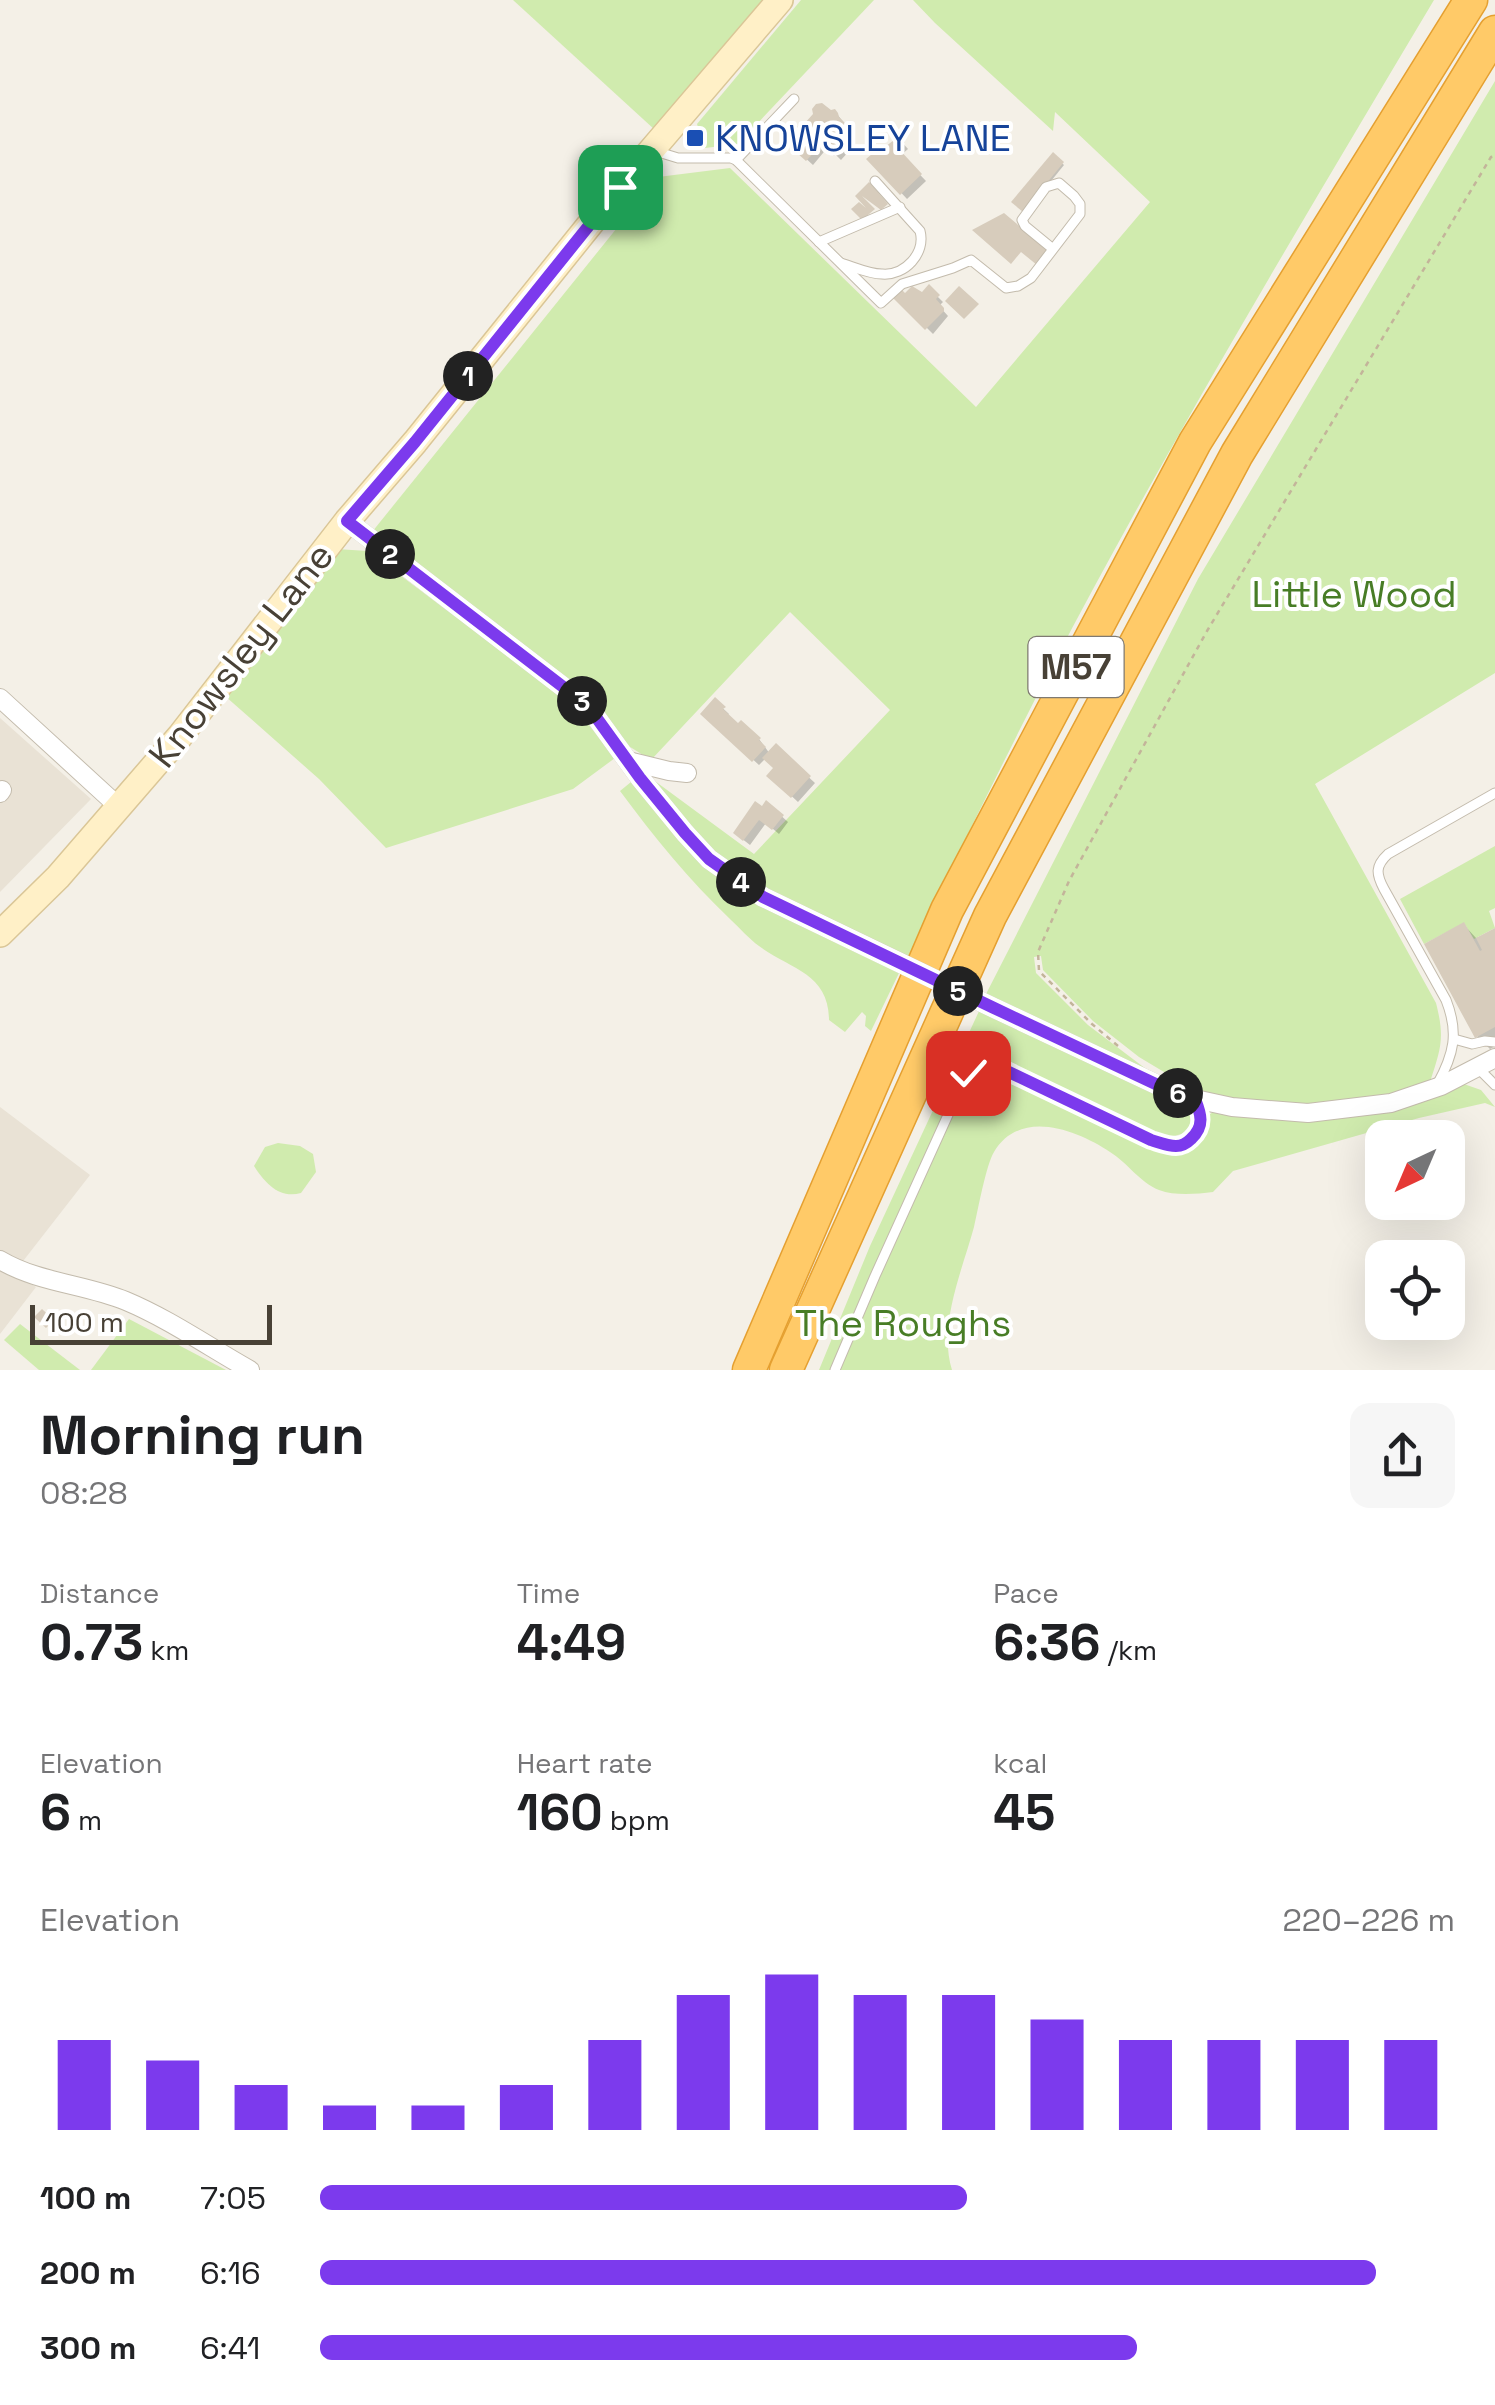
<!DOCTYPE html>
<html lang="en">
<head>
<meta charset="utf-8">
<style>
	body { margin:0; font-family:"Space Grotesk",sans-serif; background:#f6f6f6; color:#202124; height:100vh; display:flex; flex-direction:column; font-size:38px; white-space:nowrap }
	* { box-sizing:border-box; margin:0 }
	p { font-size:32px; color:#757577 }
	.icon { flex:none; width:55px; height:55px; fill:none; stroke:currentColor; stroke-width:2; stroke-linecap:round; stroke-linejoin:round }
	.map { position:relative; height:1370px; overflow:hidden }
	.panel { display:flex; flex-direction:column; background:#fff; flex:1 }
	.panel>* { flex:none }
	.needle { width:65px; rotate:224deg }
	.controls { position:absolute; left:1365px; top:1120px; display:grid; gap:20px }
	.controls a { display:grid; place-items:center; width:100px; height:100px; border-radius:20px; background:#fff; box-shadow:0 10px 40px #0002; font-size:50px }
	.scale { position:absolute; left:30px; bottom:25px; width:242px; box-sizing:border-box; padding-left:10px; border:5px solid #484136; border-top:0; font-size:28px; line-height:35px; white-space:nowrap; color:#484136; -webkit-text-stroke:8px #fff; paint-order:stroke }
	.pin { position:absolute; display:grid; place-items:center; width:85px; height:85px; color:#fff; margin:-42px; border-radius:20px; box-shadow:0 5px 15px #0006 }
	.km { position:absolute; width:50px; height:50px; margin:-25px; border-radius:50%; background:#222; color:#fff; font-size:28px; line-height:50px; text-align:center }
	.round { display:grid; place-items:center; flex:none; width:105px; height:105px; border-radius:20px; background:#f6f6f6 }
	.headline { display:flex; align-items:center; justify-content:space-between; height:170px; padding:0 40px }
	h1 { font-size:55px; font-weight:800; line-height:75px }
	.stats { display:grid; grid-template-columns:repeat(3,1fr); gap:15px; height:170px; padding:10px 40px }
	.stats div { display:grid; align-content:center }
	.stats b { font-size:50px; font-weight:800 }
	.stats small { font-size:28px; font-weight:400 }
	.stats p { font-size:28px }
	.chart { height:280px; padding:20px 40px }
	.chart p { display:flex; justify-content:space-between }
	.chart svg { width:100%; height:180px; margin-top:10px; stroke:#7c3aed; stroke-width:6 }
	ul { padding:0 40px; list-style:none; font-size:32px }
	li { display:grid; grid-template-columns:160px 120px 1fr; align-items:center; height:75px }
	li i { height:25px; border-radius:12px; background:#7c3aed }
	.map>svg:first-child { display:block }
</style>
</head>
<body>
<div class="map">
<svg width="1495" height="1370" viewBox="0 0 1495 1370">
	<rect width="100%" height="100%" fill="#f4f0e7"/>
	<!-- residential -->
	<g fill="#e9e2d5">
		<path d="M0 718 91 799 0 892Z"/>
		<path d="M0 1107 90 1175 13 1274 36 1287 0 1334Z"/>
	</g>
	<!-- green -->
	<g fill="#d0ebae">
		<path d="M513 0H766L655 130Z"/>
		<path d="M801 0H874L738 144 705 148 697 124Z"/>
		<path d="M913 0H1434C1318 195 1200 391 1092 591 1027 711 968 834 908 957L765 890 704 846 644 773 754 854 890 710 790 612 651 760 627 745 595 700 372 532 658 177 730 168 976 407 1150 202 1055 112 1053 131 935 23Z"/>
		<path d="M1495 81V673L1315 784 1436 1003C1445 1038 1441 1048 1430 1082L1398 1093 1322 1106 1230 1101 1229 1097 1212 1096 1170 1084 1169 1079 1164 1072 1139 1057 1093 1021 1043 970 1041 956 1034 957 1036 973 1088 1025 1154 1075 985 996 1198 579Z"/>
		<path d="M336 549 368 551 574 706 615 758 573 789 386 848 319 779 225 696Z"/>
		<path d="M631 782 637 784 758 902 789 920 900 971 871 1031 865 1026 866 1016 862 1012 845 1032 829 1020C829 973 790 969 759 946 749 939 740 928 731 920 689 880 654 837 620 791Z"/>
		<path d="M1495 846V908L1489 911 1495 928 1474 939 1464 923 1424 944 1400 899Z"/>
		<path d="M980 1009 1185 1104C1203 1136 1173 1141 1148 1133L992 1059C976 1061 967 1065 963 1082L981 1068 995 1067C1025 1082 1155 1154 1180 1150 1195 1148 1206 1129 1208 1116L1214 1111 1260 1118 1461 1083 1481 1090 1495 1107 1485 1103 1419 1118 1233 1171 1213 1192C1196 1194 1175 1196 1159 1190 1139 1182 1128 1163 1110 1152 1077 1130 1020 1108 994 1152 986 1165 978 1210 974 1227 962 1271 938 1325 952 1370H819L870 1246Z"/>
		<path d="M278 1143 300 1146 313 1154 316 1172 301 1193C279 1199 265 1183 254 1166L265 1147Z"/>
		<path d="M129 1319 226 1370H91Z"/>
		<path d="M20 1324 80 1370H39L4 1340Z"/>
	</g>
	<!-- shadow -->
	<g fill="#0003">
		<path d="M837 114 855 137 848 148 850 150 841 160 828 147 813 165 790 144 806 126Z"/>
		<path d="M899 139 908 149 901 155 926 181 907 199 870 159 880 155Z"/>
		<path d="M1053 156 1064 165 1026 212Z"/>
		<path d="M929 288 943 302 939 306 948 316 933 334 897 298 922 295Z"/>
		<path d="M715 701 729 714 727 716 759 739 770 754 776 747 815 783 798 802 770 776 777 768 766 758 759 765 703 714Z"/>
		<path d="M767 803 788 822 779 834 766 823 750 845 741 838Z"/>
		<path d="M1464 925 1476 938 1495 931V1046L1490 1049 1477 1036Z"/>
	</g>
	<!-- building -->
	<g fill="#d7ccbc">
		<path d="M822 103 831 110 835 109 838 113 839 117 851 129 850 134 844 141 846 143 834 156 822 144 806 161 787 144 796 133 795 130 800 123H805L813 114 812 109 816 104Z"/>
		<path d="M899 136 905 142 898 148 922 174 900 195 866 159 878 149 880 151Z"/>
		<path d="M1053 152 1064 162 1023 212 1011 202Z"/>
		<path d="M869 182 888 204 881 210 862 196 875 209 862 220 851 209 859 202 866 208 855 196Z"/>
		<path d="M1004 213 1049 251 1037 265 1021 252 1011 264 972 230Z"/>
		<path d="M929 284 940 295 936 299 944 308V311L925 330 893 298 902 290 905 293 912 286 922 292Z"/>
		<path d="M959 286 979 304 964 319 945 301Z"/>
		<path d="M715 697 726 707 723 709 738 723 741 720 761 738 759 740 766 747 752 762 700 714Z"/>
		<path d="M776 743 811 776 791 798 766 776 773 768 762 758Z"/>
		<path d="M766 800 784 815 772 830 759 820 743 841 733 833 755 801 762 806Z"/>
		<path d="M1464 922 1480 951 1482 950 1476 938 1495 928V1027L1475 1038 1424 944Z"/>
		<path d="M42 1309 54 1320 46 1328 34 1317Z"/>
	</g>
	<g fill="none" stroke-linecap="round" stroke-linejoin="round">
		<defs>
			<g id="service">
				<path d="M655 151 678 158H731L736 160 881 303 902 284 953 268 971 260 1006 288 1018 286 1031 278 1080 214V204L1074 196 1059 183 1046 187 1022 220 1025 226 1053 249"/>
				<path d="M736 160 794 99"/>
				<path d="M819 242 900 207"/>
				<path d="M841 263C854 267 869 274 882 274 905 276 926 253 920 231L875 181"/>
				<path d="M1454 1039 1472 1044 1485 1041 1495 1042"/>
				<path d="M1478 1068 1495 1085"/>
				<path d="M1437 1085C1454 1054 1459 1033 1446 1000L1384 889C1376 874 1375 866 1388 854L1495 793"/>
				<path d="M835 1370 875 1276 962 1084C972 1067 984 1060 1003 1067L1151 1139C1158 1142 1168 1146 1175 1146 1201 1145 1204 1120 1196 1102"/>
			</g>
			<g id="minor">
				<path d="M347 521 588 706 640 778 685 833 709 859 763 897 882 954"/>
				<path d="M0 698 119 807"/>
				<path d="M628 761 669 771 687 773"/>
				<path d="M0 793 2 790"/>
				<path d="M994 1008 1162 1087 1195 1099 1232 1107 1308 1113 1391 1103 1441 1086 1495 1058"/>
				<path d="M0 1260C39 1283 85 1284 126 1301 169 1319 209 1347 250 1370"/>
			</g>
			<path id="secondary" d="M0 934 58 877 180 736 347 521 415 442 620 187 780 0"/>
			<g id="motorway">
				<path d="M749 1370 947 910 1195 442 1471 0"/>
				<path d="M786 1370 990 916 1237 454 1495 32"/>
			</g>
		</defs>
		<!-- service casing -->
		<use href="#service" stroke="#c3bbac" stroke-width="11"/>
		<!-- minor casing -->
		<use href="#minor" stroke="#c3bbac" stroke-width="20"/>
		<!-- secondary casing -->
		<use href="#secondary" stroke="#dac697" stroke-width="28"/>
		<!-- motorway casing -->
		<use href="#motorway" stroke="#e5a031" stroke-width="35"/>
		<!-- path -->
		<path stroke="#c3b49a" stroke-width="2.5" stroke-dasharray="5 5" stroke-linecap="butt" d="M1118 1046 1092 1024 1039 971 1038 952 1069 881 1207 631 1491 157 1495 156"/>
		<!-- service -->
		<use href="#service" stroke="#fff" stroke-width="9"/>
		<!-- minor -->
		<use href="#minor" stroke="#fff" stroke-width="18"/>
		<!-- secondary -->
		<use href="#secondary" stroke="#fff0c7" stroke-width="25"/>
		<!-- motorway -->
		<use href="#motorway" stroke="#ffca68" stroke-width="32"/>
		<defs>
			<path id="minor-bridge" d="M882 954 994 1008"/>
		</defs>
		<!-- minor-bridge casing -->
		<use href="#minor-bridge" stroke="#c3bbac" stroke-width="20" stroke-linecap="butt"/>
		<!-- minor-bridge -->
		<use href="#minor-bridge" stroke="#fff" stroke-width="18"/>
	</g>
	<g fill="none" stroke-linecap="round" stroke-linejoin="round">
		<defs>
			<path id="route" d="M620 187 415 442 347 521 588 706 640 778 685 833 709 859 763 897 994 1008 1162 1087 1195 1099C1201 1114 1205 1126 1191 1139 1187 1143 1183 1146 1176 1146 1168 1146 1158 1142 1151 1140L992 1064 976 1067 968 1073"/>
		</defs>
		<!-- route casing -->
		<use href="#route" stroke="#fff" stroke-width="20"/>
		<!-- route -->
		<use href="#route" stroke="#7c3aed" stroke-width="12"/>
	</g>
	<!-- markers -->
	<rect fill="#1a4fb4" stroke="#fff" stroke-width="4" x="685" y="128" width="20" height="20" rx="5"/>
	<g text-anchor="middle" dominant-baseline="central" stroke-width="8" stroke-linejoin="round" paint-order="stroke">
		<!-- shield labels -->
		<rect fill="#fff" stroke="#7f7a72" stroke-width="2.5" x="1028.5" y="637" width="95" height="60" rx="8"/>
		<g font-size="35" font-weight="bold" fill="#484136">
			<text x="1076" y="667">M57</text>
		</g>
		<!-- transit labels -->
		<g font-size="38" fill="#164399" stroke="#fff" text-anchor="start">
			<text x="715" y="138">KNOWSLEY LANE</text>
		</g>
		<!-- park labels -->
		<g font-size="38" fill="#487d26" stroke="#fff">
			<text x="1354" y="594">Little Wood</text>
			<text x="903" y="1323">The Roughs</text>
		</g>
		<!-- street labels -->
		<g font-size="38" fill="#484136" stroke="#fff">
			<text transform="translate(241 655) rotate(-52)">Knowsley Lane</text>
		</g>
	</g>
</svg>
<div class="controls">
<a><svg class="needle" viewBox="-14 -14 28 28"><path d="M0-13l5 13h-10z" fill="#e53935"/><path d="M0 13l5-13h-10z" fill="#757577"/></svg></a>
<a><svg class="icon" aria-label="locate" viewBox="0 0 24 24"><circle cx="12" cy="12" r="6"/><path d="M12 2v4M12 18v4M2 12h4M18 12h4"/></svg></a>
</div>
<div class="scale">100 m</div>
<div class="pin" style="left:620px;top:187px;background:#1e9e55"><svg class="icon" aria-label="arrive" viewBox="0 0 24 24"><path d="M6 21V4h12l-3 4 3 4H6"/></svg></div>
<div class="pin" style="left:968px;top:1073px;background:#d93025"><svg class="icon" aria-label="check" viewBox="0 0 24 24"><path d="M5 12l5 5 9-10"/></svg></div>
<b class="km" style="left:468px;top:376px">1</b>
<b class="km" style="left:390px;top:554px">2</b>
<b class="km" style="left:582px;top:701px">3</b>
<b class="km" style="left:741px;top:882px">4</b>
<b class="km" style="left:958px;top:991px">5</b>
<b class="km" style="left:1178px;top:1093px">6</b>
</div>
<section class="panel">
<div class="headline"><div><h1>Morning run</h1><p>08:28</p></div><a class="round"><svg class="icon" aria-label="share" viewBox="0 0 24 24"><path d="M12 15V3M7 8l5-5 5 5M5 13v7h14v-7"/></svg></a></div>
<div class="stats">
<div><p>Distance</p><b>0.73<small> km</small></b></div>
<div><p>Time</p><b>4:49</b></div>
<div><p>Pace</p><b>6:36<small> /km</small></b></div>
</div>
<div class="stats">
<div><p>Elevation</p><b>6<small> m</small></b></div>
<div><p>Heart rate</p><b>160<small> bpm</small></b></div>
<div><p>kcal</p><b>45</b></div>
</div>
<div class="chart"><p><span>Elevation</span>220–226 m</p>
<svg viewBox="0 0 160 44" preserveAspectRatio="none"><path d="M5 44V22M15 44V27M25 44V33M35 44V38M45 44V38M55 44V33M65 44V22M75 44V11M85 44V6M95 44V11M105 44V11M115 44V17M125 44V22M135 44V22M145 44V22M155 44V22"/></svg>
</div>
<ul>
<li><b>100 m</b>7:05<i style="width:57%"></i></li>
<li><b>200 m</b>6:16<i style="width:93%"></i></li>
<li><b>300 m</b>6:41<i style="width:72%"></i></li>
</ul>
</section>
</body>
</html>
